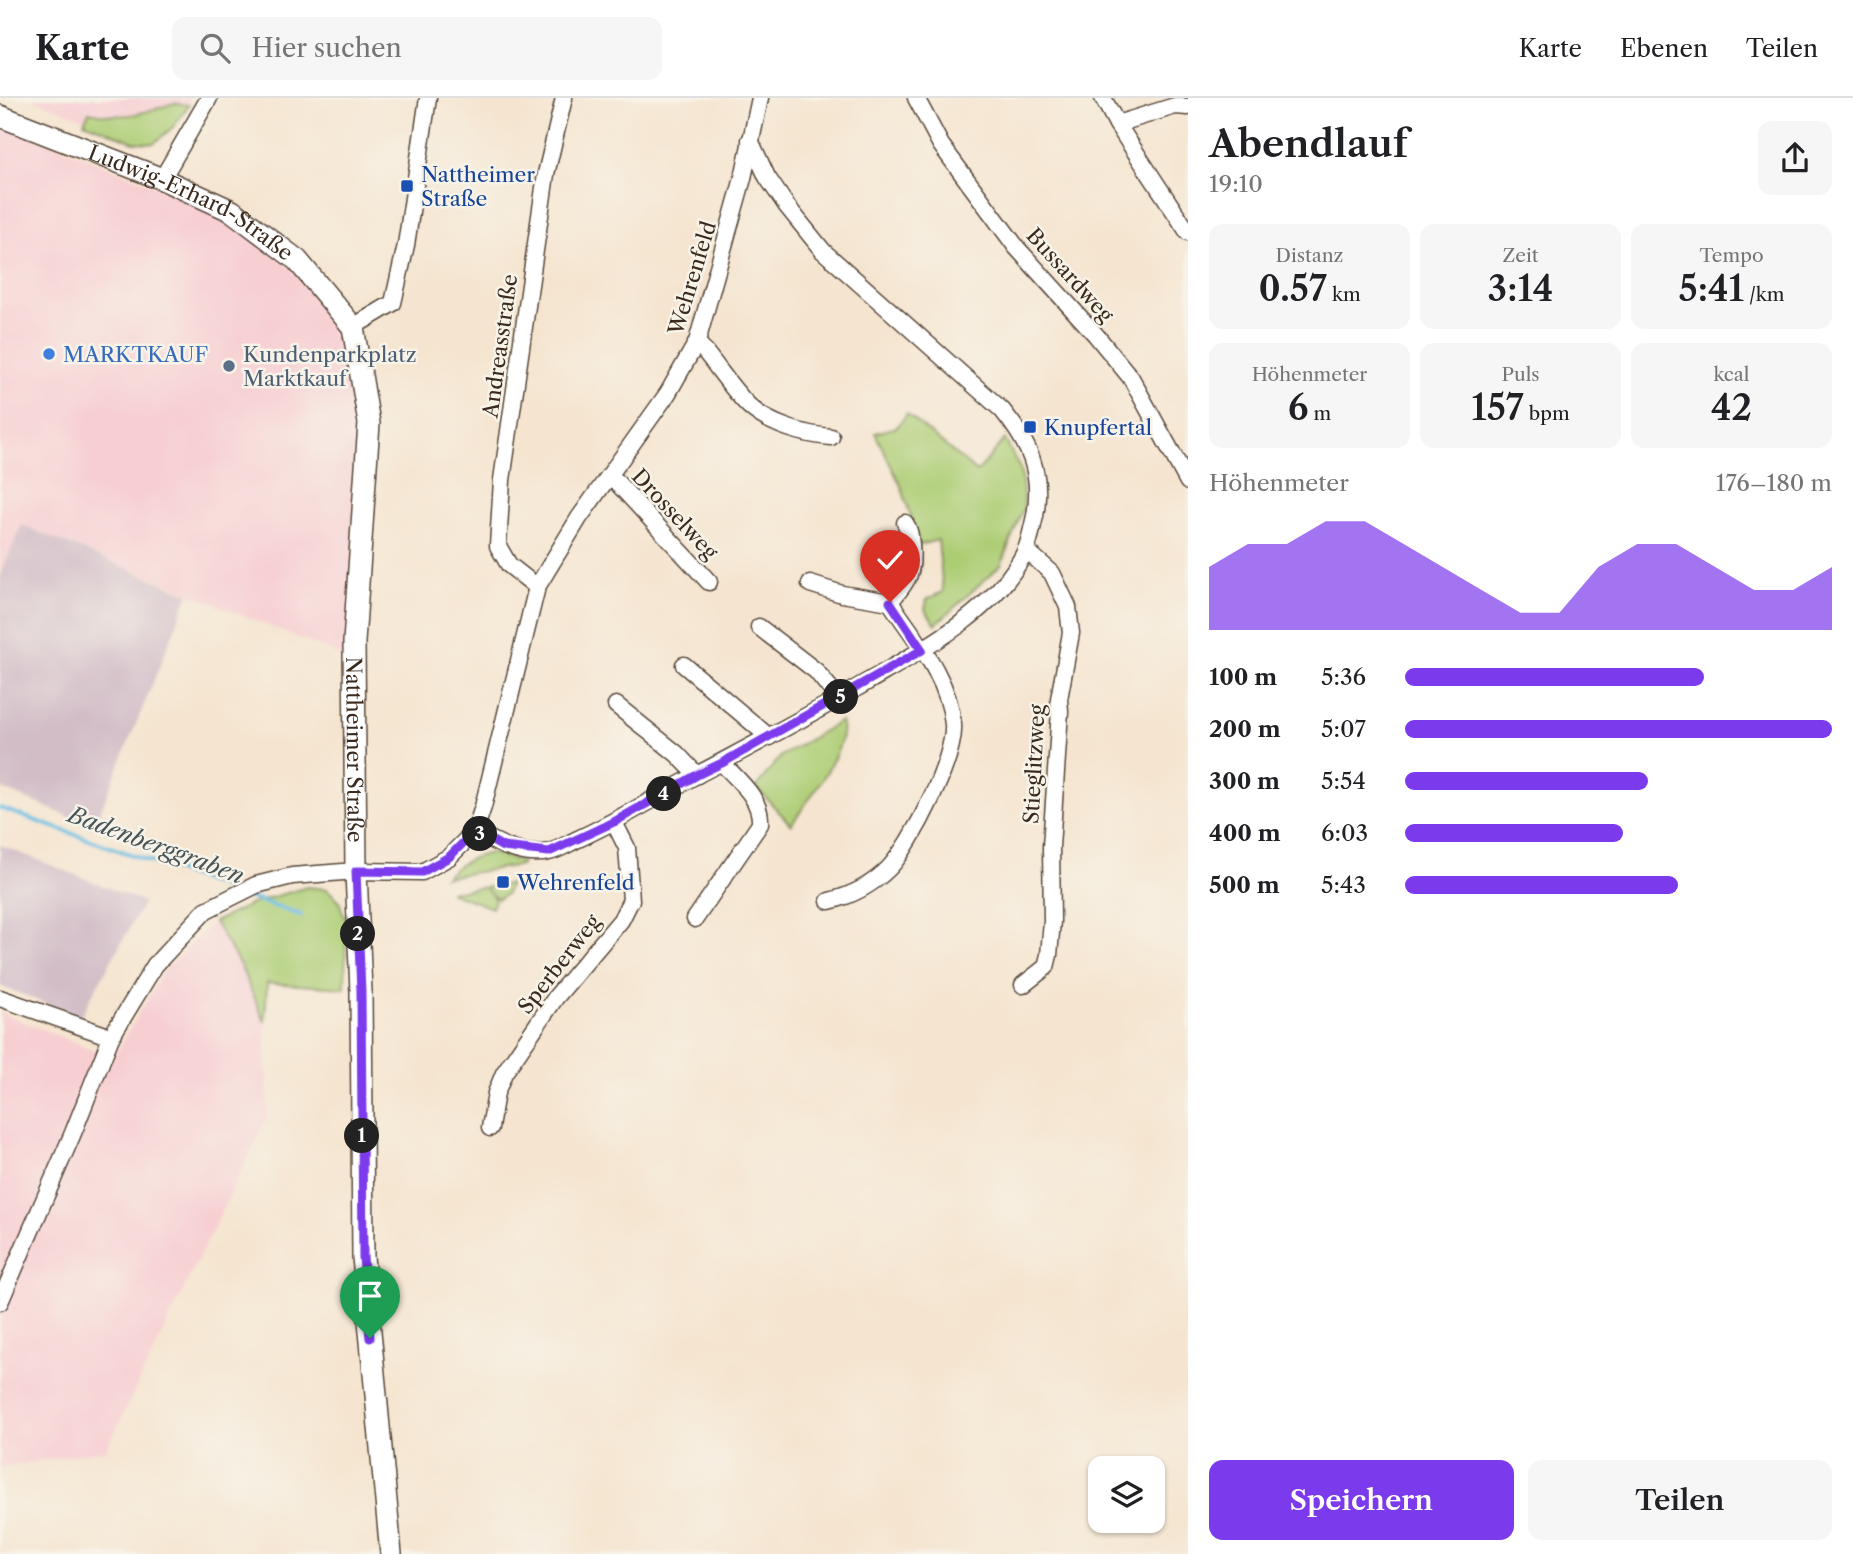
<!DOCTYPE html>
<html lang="de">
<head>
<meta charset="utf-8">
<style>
	body { margin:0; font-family:"Libre Caslon Text",serif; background:#f6f6f6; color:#202124; height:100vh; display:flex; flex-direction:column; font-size:26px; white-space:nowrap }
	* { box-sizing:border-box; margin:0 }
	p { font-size:23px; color:#757577 }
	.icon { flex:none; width:38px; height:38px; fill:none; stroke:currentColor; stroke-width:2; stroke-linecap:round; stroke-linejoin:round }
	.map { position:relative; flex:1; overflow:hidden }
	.details { display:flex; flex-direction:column; background:#fff; width:665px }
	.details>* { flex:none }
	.controls { position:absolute; left:1088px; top:1358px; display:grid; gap:14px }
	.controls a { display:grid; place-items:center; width:77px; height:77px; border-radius:14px; background:#fff; box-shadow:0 2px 5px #0004; font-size:35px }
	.pin { position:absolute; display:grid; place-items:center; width:60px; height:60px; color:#fff; margin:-72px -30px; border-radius:50% 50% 50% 0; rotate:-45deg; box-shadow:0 0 7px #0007 }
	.pin .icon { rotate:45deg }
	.km { position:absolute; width:35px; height:35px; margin:-18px; border-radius:50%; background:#222; color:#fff; font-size:19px; line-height:35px; text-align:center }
	.round { display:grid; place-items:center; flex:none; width:74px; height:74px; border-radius:14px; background:#f6f6f6 }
	.headline { display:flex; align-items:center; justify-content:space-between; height:119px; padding:0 21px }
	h1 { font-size:38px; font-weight:600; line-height:52px }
	.metrics { display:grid; grid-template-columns:repeat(3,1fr); gap:10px; height:119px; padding:7px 21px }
	.metrics div { display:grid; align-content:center; border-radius:14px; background:#f6f6f6; text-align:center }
	.metrics b { font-size:35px; font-weight:600 }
	.metrics small { font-size:19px; font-weight:400 }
	.metrics p { font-size:19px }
	.chart { height:196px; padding:14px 21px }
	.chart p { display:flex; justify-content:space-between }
	.chart svg { width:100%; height:126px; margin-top:7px; fill:#7c3aed; opacity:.7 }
	.button { display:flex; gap:14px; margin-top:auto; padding:14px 21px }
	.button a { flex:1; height:80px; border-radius:14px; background:#7c3aed; color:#fff; font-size:28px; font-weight:600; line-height:80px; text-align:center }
	.button a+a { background:#f6f6f6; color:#202124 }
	ul { padding:0 21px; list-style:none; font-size:23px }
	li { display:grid; grid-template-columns:112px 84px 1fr; align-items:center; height:52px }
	li i { height:18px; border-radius:9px; background:#7c3aed }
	header { display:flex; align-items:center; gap:42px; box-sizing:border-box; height:98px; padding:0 35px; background:#fff; border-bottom:2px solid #e0e0e0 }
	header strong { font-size:33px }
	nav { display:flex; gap:38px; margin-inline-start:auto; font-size:24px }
	.search { width:490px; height:63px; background:#f6f6f6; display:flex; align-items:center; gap:18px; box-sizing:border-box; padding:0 24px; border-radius:14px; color:#757577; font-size:26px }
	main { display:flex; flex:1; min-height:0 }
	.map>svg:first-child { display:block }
</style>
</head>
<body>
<header>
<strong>Karte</strong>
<div class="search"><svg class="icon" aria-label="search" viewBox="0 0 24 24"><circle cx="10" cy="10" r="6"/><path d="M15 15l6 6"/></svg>Hier suchen</div>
<nav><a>Karte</a><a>Ebenen</a><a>Teilen</a></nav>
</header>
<main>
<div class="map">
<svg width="1188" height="1456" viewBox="0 0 1188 1456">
	<rect width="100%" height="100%" fill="#f7f3e8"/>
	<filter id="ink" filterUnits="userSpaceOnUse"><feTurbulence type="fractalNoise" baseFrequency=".0143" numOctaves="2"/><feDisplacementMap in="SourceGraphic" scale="14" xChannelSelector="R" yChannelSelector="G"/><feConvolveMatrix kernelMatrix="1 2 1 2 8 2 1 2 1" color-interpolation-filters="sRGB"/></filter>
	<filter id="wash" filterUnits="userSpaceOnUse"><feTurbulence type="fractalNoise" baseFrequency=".00686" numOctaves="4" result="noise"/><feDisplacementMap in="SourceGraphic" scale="28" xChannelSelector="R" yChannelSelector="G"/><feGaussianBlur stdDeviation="1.57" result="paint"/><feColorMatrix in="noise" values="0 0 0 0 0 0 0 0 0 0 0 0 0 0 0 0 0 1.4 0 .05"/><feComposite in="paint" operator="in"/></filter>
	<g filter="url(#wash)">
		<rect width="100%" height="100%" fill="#f5e5d0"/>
		<!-- built -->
		<g fill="#f7cfd3">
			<path d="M31 0H190L185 12 147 47Z"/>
			<path d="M0 25 144 83 226 119 292 170 345 235 362 329 354 563 23 427 0 477Z"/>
			<path d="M214 824 240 867 265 924 268 1017 106 1352 0 1369V914L113 960 162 875Z"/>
		</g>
		<!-- industrial -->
		<g fill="#d2bdc7">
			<path d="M22 427 189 496 94 729 0 690V477Z"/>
			<path d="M0 747 144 804 80 919 0 888Z"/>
		</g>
		<!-- green -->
		<g fill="#adcd75" stroke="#747c4a" stroke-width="2">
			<path d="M174 5 189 7 173 29 154 45 134 44 84 24 89 14C123 22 142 16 174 5Z"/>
			<path d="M907 316 977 374 1005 341 1021 373 1024 408 1001 467 936 526 925 512 927 501 943 494 938 442 919 447 902 390 875 335 897 329Z"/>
			<path d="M841 623C851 649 805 706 791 727L756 689 781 658Z"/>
			<path d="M491 755 522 764 521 767 445 779C457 767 474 758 491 755Z"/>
			<path d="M510 786 506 796 498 801 490 795 495 802 492 810 449 794 485 789 489 795 487 789Z"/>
			<path d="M307 789 327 791 339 803 346 825 345 890 267 885 265 924 240 867 214 824 256 804Z"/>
		</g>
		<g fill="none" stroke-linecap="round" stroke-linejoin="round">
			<!-- stream -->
			<g stroke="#66bce2" stroke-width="4.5">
				<path d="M0 710 234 793"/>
				<path d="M246 798 301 817"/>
			</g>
		</g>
	</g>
	<g filter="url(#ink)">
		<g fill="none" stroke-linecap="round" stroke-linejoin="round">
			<defs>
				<g id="street">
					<path d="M916 0 941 47 1017 150 1095 236 1131 280 1188 384"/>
					<path d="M1103 0 1117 26 1188 134"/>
					<path d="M1117 26 1175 8 1188 9"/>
					<path d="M162 81 209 0"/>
					<path d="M353 229 393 205 406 147 428 0"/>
					<path d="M697 244C714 263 732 292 749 308 769 327 805 337 831 339"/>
					<path d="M610 377 709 484"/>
					<path d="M810 486 842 496 890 504C915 541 949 580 953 626 956 659 912 746 889 770 873 786 851 798 829 803"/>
					<path d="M537 489 509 467 498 448 502 382 546 76 564 0"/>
					<path d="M890 504C908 482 914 476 911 447 910 438 910 432 905 425"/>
					<path d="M759 529 816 573 839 601"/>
					<path d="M684 567 769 639"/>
					<path d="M616 607 677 656 697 677"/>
					<path d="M475 733C496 745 523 760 549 754 559 752 569 745 578 741 619 722 656 699 695 678 753 647 811 617 867 584 924 551 994 515 1025 454 1030 443 1032 430 1035 418 1043 374 1029 345 1002 312L823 153 786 107 767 79 750 42"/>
					<path d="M695 821 760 726C762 701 739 683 722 665"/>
					<path d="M1023 887 1046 869 1049 857 1052 823 1051 749 1060 613 1059 601 1071 535 1068 509 1052 475 1026 452"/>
					<path d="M0 900 111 939"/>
					<path d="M490 1030 496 995 504 975 556 899 621 822 631 802 627 750 614 724"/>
					<path d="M0 1204 73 1035 111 939 155 867 206 812 256 787 292 778 356 773 422 774 449 759 475 733 483 709 537 489 579 420 668 295 697 244 743 80 760 0"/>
				</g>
				<g id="secondary">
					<path id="s1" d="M0 18 162 81 232 113 297 162 353 229 369 325 354 544 356 773 361 894 363 1159 391 1456"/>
				</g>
			</defs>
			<!-- street casing -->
			<use href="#street" stroke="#574639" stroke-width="19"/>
			<!-- secondary casing -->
			<use href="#secondary" stroke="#574639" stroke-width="24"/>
			<!-- street -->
			<use href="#street" stroke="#fff" stroke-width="16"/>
			<!-- secondary -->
			<use href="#secondary" stroke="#fff" stroke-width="21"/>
		</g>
	</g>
	<g fill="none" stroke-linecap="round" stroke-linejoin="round" filter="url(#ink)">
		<defs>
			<path id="route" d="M370 1240 363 1159 361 894 356 773 422 774 449 759 475 733 503 749 549 754 614 724 697 677 722 665 922 552 890 504"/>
		</defs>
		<!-- route casing -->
		<use href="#route" stroke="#fff" stroke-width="14"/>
		<!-- route -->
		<use href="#route" stroke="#7c3aed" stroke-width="9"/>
	</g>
	<!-- markers -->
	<g fill="#1a4fb4" stroke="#f7f3e8" stroke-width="2.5">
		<rect x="400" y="81" width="14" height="14" rx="3.5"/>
		<rect x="1023" y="322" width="14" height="14" rx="3.5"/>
		<rect x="496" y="777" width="14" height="14" rx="3.5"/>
	</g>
	<circle fill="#3f7fe0" stroke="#f7f3e8" stroke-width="2.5" cx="49" cy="256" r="7"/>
	<circle fill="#5c6f8a" stroke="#f7f3e8" stroke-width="2.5" cx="229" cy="268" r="7"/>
	<g text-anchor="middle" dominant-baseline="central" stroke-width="5" stroke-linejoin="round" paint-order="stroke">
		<!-- transit labels -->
		<g font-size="21" fill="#164399" stroke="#f7f3e8" text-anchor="start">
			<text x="421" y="76">Nattheimer<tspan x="421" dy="24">Straße</tspan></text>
			<text x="1044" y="329">Knupfertal</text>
			<text x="517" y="784">Wehrenfeld</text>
		</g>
		<!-- street labels -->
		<g font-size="21" fill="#3b2a1e" stroke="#f7f3e8">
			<text stroke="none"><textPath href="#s1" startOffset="210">Ludwig-Erhard-Straße</textPath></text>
			<text transform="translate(1070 177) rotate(48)">Bussardweg</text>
			<text transform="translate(692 180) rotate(-73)">Wehrenfeld</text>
			<text transform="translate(500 248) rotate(-82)">Andreasstraße</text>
			<text transform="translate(675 416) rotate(47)">Drosselweg</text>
			<text stroke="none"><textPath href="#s1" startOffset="844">Nattheimer Straße</textPath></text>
			<text transform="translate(1034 666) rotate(-87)">Stieglitzweg</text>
			<text transform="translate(559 866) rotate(-52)">Sperberweg</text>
		</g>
		<!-- shop labels -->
		<g font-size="21" fill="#366cbe" stroke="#f7f3e8" text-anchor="start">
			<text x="63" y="256">MARKTKAUF</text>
		</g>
		<!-- service labels -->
		<g font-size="21" fill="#4e5e75" stroke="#f7f3e8" text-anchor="start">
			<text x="243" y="256">Kundenparkplatz<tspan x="243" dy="24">Marktkauf</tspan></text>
		</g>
		<!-- water labels -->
		<g font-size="23" font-style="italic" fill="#485659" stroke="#f7f3e8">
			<text transform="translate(156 747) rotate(20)">Badenberggraben</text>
		</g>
	</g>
</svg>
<div class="controls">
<a><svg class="icon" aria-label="layers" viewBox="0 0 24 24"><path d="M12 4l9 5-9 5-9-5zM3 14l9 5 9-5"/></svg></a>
</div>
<div class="pin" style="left:370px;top:1240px;background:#1e9e55"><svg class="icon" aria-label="arrive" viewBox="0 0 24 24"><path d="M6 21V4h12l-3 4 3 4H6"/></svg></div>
<div class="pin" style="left:890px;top:504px;background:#d93025"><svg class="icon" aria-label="check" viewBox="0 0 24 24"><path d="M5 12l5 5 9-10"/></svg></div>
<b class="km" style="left:362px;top:1038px">1</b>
<b class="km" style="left:358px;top:836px">2</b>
<b class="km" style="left:480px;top:736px">3</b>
<b class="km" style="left:664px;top:696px">4</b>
<b class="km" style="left:841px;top:599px">5</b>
</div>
<section class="details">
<div class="headline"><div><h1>Abendlauf</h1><p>19:10</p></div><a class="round"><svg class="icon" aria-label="share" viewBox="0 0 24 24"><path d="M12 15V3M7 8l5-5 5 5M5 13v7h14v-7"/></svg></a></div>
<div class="metrics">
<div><p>Distanz</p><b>0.57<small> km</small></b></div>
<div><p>Zeit</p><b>3:14</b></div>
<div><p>Tempo</p><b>5:41<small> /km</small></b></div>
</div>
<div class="metrics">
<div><p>Höhenmeter</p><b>6<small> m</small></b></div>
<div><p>Puls</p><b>157<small> bpm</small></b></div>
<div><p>kcal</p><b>42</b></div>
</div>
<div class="chart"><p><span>Höhenmeter</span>176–180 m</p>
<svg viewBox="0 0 160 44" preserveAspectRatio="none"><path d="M0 44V22L10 14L20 14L30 6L40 6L50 14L60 22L70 30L80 38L90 38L100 22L110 14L120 14L130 22L140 30L150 30L160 22V44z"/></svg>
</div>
<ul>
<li><b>100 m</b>5:36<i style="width:70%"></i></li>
<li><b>200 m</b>5:07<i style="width:100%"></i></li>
<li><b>300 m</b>5:54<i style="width:57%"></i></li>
<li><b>400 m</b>6:03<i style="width:51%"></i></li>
<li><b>500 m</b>5:43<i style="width:64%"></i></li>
</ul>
<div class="button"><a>Speichern</a><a>Teilen</a></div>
</section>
</main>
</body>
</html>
